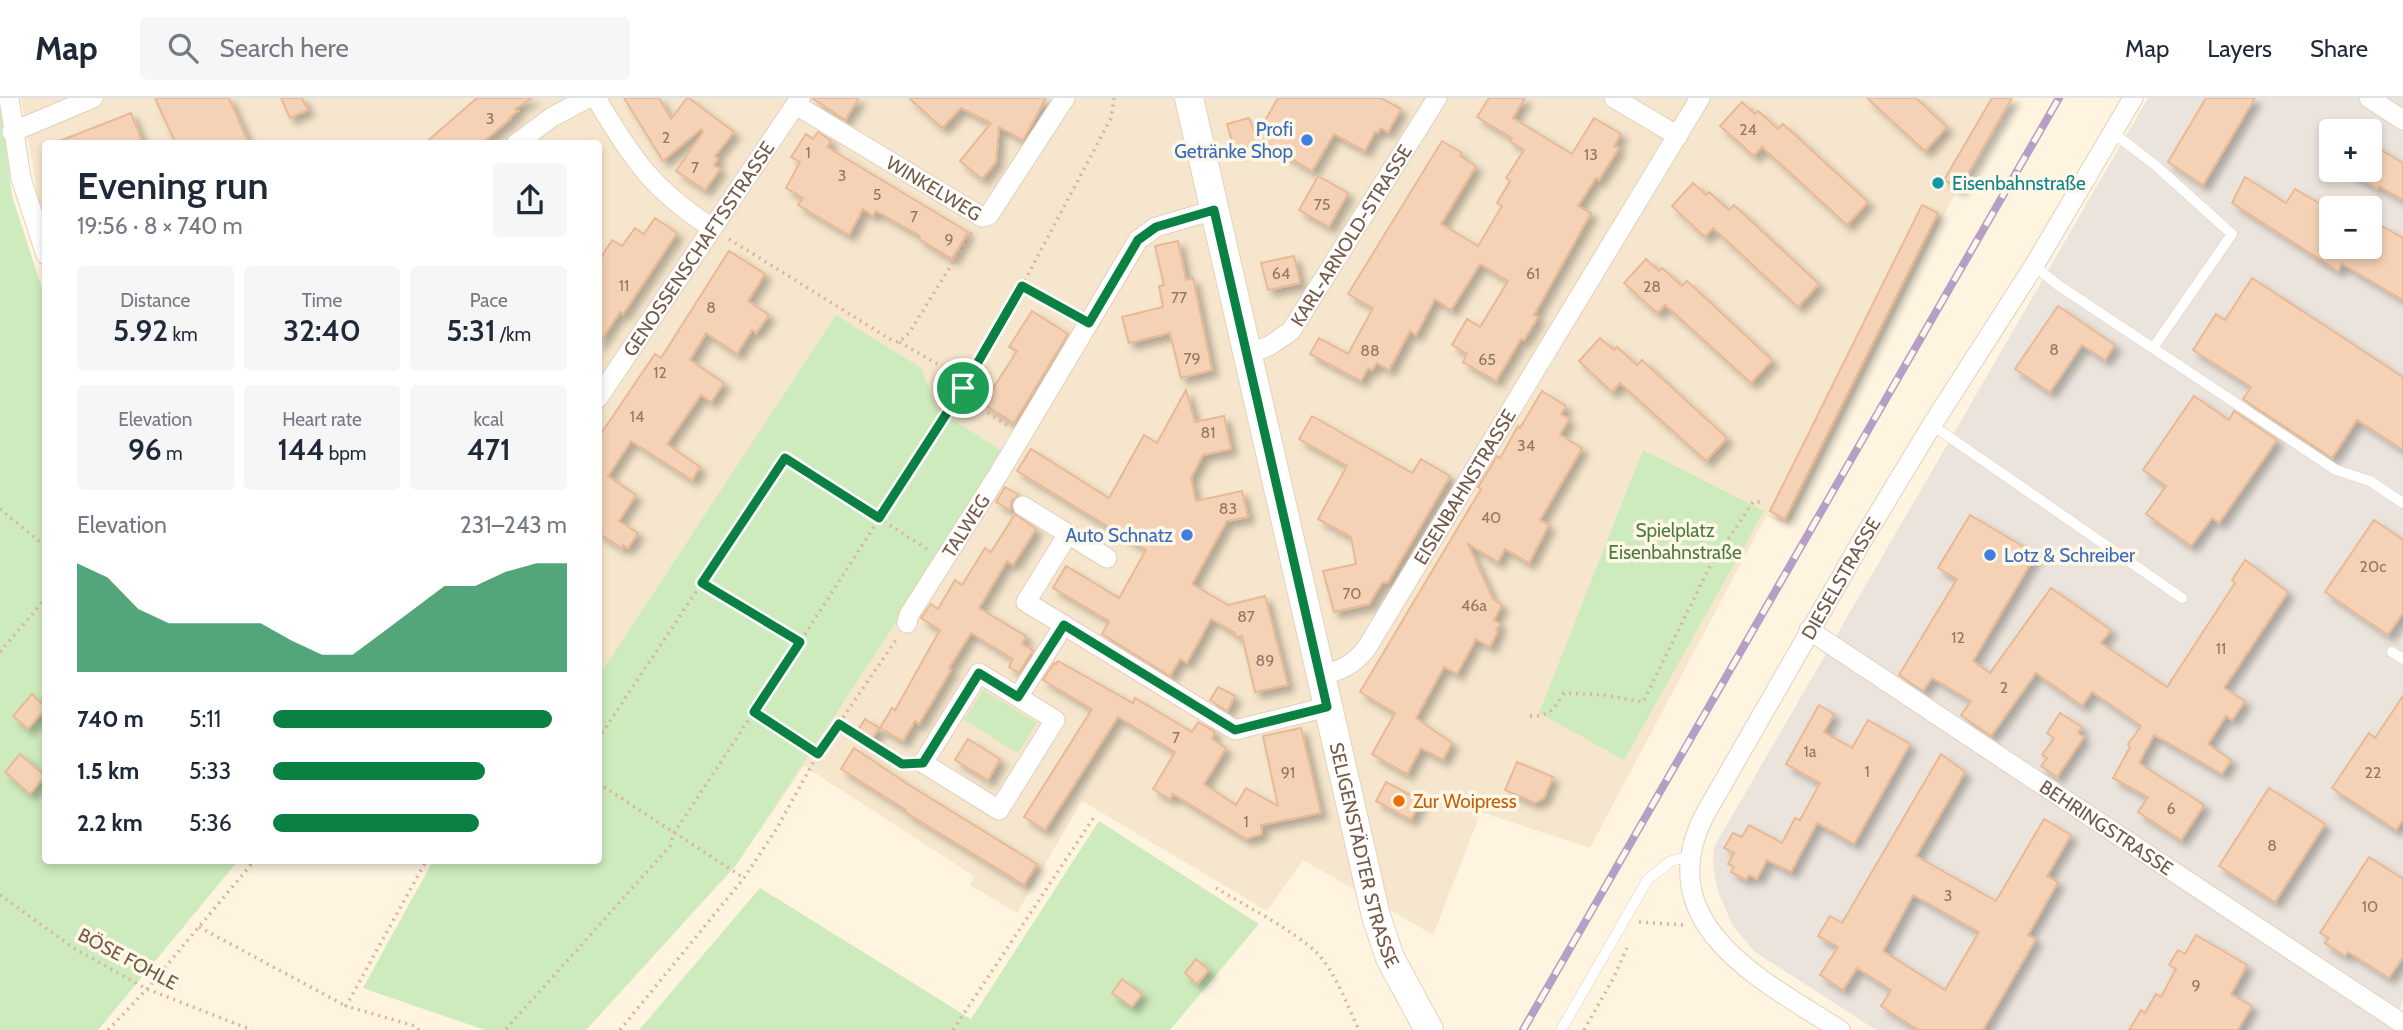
<!DOCTYPE html>
<html lang="en">
<head>
<meta charset="utf-8">
<style>
	body { margin:0; font-family:Cabin,sans-serif; background:#f6f6f7; color:#1f2937; height:100vh; display:flex; flex-direction:column; font-size:26px; white-space:nowrap }
	* { box-sizing:border-box; margin:0 }
	p { font-size:23px; color:#747a83 }
	.icon { flex:none; width:38px; height:38px; fill:none; stroke:currentColor; stroke-width:2; stroke-linecap:round; stroke-linejoin:round }
	.map { position:relative; flex:1; overflow:hidden }
	.sheet { position:absolute; left:42px; top:42px; width:560px; height:724px; display:flex; flex-direction:column; background:#fff; border-radius:7px; box-shadow:0 4px 10px #0003 }
	.sheet>* { flex:none }
	.controls { position:absolute; left:2319px; top:21px; display:grid; gap:14px }
	.controls a { display:grid; place-items:center; width:63px; height:63px; border-radius:7px; background:#fff; box-shadow:0 4px 10px #0003; font-size:35px }
	.pin { position:absolute; display:grid; place-items:center; width:60px; height:60px; color:#fff; margin:-30px; border:4px solid #fff; border-radius:50%; box-shadow:0 2px 7px #0007 }
	.round { display:grid; place-items:center; flex:none; width:74px; height:74px; border-radius:7px; background:#f6f6f7 }
	.head { display:flex; align-items:center; justify-content:space-between; height:119px; padding:0 35px }
	h1 { font-size:38px; font-weight:600; line-height:52px }
	.figures { display:grid; grid-template-columns:repeat(3,1fr); gap:10px; height:119px; padding:7px 35px }
	.figures div { display:grid; align-content:center; border-radius:7px; background:#f6f6f7; text-align:center }
	.figures b { font-size:30px; font-weight:600 }
	.figures small { font-size:19px; font-weight:400 }
	.figures p { font-size:19px }
	.chart { height:196px; padding:14px 35px }
	.chart p { display:flex; justify-content:space-between }
	.chart svg { width:100%; height:126px; margin-top:7px; fill:#0b8043; opacity:.7 }
	ul { padding:0 35px; list-style:none; font-size:23px }
	li { display:grid; grid-template-columns:112px 84px 1fr; align-items:center; height:52px }
	li i { height:18px; border-radius:9px; background:#0b8043 }
	header { display:flex; align-items:center; gap:42px; box-sizing:border-box; height:98px; padding:0 35px; background:#fff; border-bottom:2px solid #e0e1e3 }
	header strong { font-size:33px }
	nav { display:flex; gap:38px; margin-inline-start:auto; font-size:24px }
	.search { width:490px; height:63px; background:#f6f6f7; display:flex; align-items:center; gap:18px; box-sizing:border-box; padding:0 24px; border-radius:7px; color:#747a83; font-size:26px }
	.map>svg:first-child { display:block }
</style>
</head>
<body>
<header>
<strong>Map</strong>
<div class="search"><svg class="icon" aria-label="search" viewBox="0 0 24 24"><circle cx="10" cy="10" r="6"/><path d="M15 15l6 6"/></svg>Search here</div>
<nav><a>Map</a><a>Layers</a><a>Share</a></nav>
</header>
<div class="map">
<svg width="2403" height="932" viewBox="0 0 2403 932">
	<defs>
		<filter id="shadow"><feDropShadow dx="6" dy="6" stdDeviation="3.5" flood-color="#0004"/></filter>
	</defs>
	<rect width="100%" height="100%" fill="#fef4df"/>
	<!-- residential -->
	<path fill="#f6e6cd" d="M21 0H2012L1948 109 1789 427 1766 418 1590 750 1481 714 1433 837 1303 762 1267 813 1082 703 1017 815 970 787 974 778 804 668 737 766 586 932H485L363 890 433 763H598V46H46L45 122 38 100Z"/>
	<!-- industrial -->
	<path fill="#ebe4dc" fill-rule="evenodd" d="M2148 0H2403V901L2394 932H1876L1755 854 1733 828 1718 794 1713 769 1714 749ZM2331 33H2370V72H2331ZM2331 110H2370V149H2331Z"/>
	<!-- green -->
	<g fill="#ceebbd">
		<path d="M0 0 12 98 45 200 46 763H238L98 932H0Z"/>
		<path d="M836 217 921 270 937 312 1007 356 737 766 586 932H485L363 890 433 763H598L599 578Z"/>
		<path d="M1643 352 1764 413 1624 662 1539 615Z"/>
		<path d="M983 592 1037 625 1018 655 964 622Z"/>
		<path d="M1099 723 1259 826 1170 932H639L760 790 971 921Z"/>
	</g>
	<!-- building -->
	<g fill="#f5d2b5" stroke="#e8b995" stroke-width="2" fill-rule="evenodd" filter="url(#shadow)">
		<path d="M155 0H229L249 46H176Z"/>
		<path d="M281 0H302L308 12 290 20Z"/>
		<path d="M477 0H532L515 11 518 13 509 20 510 21 481 46H424Z"/>
		<path d="M624 0H659L671 21 687 0H689L734 34 715 58 718 61 714 67 720 71 705 92 676 73 703 34 701 31 663 63Z"/>
		<path d="M812 0H859L845 22Z"/>
		<path d="M909 0H1046L1023 42 999 29 996 64 982 81 960 63 991 25 961 10 942 30Z"/>
		<path d="M1278 0H1381L1401 11 1388 34 1381 30 1378 35 1375 34 1365 53 1334 36 1312 73 1264 44 1235 53 1227 26 1249 20 1256 38Z"/>
		<path d="M1489 0H1525L1513 20 1572 56 1594 20 1621 36 1614 48 1619 50 1599 82 1596 80 1578 108 1591 115 1534 217 1538 219 1524 242 1521 241 1496 283 1463 264 1467 256 1452 247 1467 221 1480 229 1508 183 1480 166 1451 212 1435 201 1416 237 1410 233 1389 272 1377 265 1372 272 1368 270 1361 283 1310 256 1319 240 1348 256 1373 210 1348 196 1442 43 1462 55 1460 58 1476 68 1441 126 1478 148 1502 108 1497 105 1510 83 1506 80 1524 52 1510 43 1512 40 1477 19Z"/>
		<path d="M1867 0H1916L1947 29 1925 53Z"/>
		<path d="M1992 0H2012L1959 91 1944 82Z"/>
		<path d="M2206 0H2255L2203 87 2168 64Z"/>
		<path d="M1742 4 1755 16 1758 13 1778 31 1783 26 1868 104 1847 127 1762 49 1754 58 1720 28Z"/>
		<path d="M131 15 143 46H57V44Z"/>
		<path d="M818 34 831 43 827 49 968 134 952 161 919 141 920 138 876 113 873 118 863 111 849 137 798 107 803 100 786 90 800 64 791 59 806 36 813 41Z"/>
		<path d="M2370 45 2403 65V102L2379 88 2377 91 2346 72H2370Z"/>
		<path d="M1318 78 1348 95 1329 129 1299 112Z"/>
		<path d="M2245 79 2286 105 2295 91 2331 112V149H2370L2382 128 2403 140V202L2342 166 2338 173 2232 105Z"/>
		<path d="M1693 85 1706 97 1709 94 1729 112 1734 107 1819 186 1798 209 1713 130 1705 139 1672 108Z"/>
		<path d="M1922 107 1938 115 1785 421 1770 413Z"/>
		<path d="M655 120 677 135 623 216 620 214 598 247V164L612 142 622 148 635 130 644 136Z"/>
		<path d="M1178 143 1186 182 1193 180 1212 272 1181 280 1170 235 1129 245 1122 219 1163 209 1159 188 1164 187 1155 148Z"/>
		<path d="M729 153 765 176 748 203 769 217 756 235 752 232 737 256 706 235 690 262 724 285 711 304 701 297 667 346 700 369 692 382 631 343 608 378 636 397 619 423 638 435 628 450 623 447 622 450 598 435V340L655 256 661 260Z"/>
		<path d="M1294 158 1300 185 1268 192 1261 165Z"/>
		<path d="M1646 161 1659 173 1662 170 1682 188 1687 183 1772 262 1751 285 1665 207 1657 215 1624 185Z"/>
		<path d="M2252 180 2403 279V352L2357 322 2332 360 2243 301 2251 289 2193 252 2216 216 2225 222Z"/>
		<path d="M2058 208 2115 247 2105 262 2082 247 2050 294 2015 271Z"/>
		<path d="M1032 213 1068 236 1014 325 983 306 1017 253 1009 249Z"/>
		<path d="M1600 240 1614 252 1617 249 1637 267 1642 262 1727 340 1706 363 1620 285 1612 294 1579 263Z"/>
		<path d="M1186 292 1195 324 1224 318 1231 351 1203 357 1191 380 1196 403 1242 393 1248 419 1227 423 1192 486 1228 507 1265 498 1288 587 1255 594 1242 538 1236 539 1235 535 1211 521 1187 565 1180 561 1170 578 1102 536 1109 523 1053 490 1066 468 1119 500 1146 452 1017 373 1031 351 1109 400 1144 337 1157 345Z"/>
		<path d="M1542 293 1566 308 1561 316 1569 321 1560 337 1582 350 1540 422 1549 427 1529 465 1505 451 1498 464 1468 446 1493 501 1502 507 1494 522 1500 526 1496 532 1498 533 1490 549 1476 541 1457 576 1444 569 1416 620 1452 645 1443 662 1421 650 1407 676 1372 656 1395 615 1360 594 1481 391 1478 389 1490 370 1497 358 1500 360 1518 328 1520 330Z"/>
		<path d="M2194 298 2229 322 2234 313 2277 342 2219 425 2212 420 2191 448 2146 416 2166 388 2143 372Z"/>
		<path d="M1312 318 1412 375 1421 361 1450 378 1388 484 1382 485 1369 506 1334 514 1323 473 1356 466 1351 439 1318 421 1347 368 1299 341Z"/>
		<path d="M1005 389 1019 397 1012 402 1010 412 996 404Z"/>
		<path d="M1015 416 1036 431 1013 467 1007 463 979 510 1026 538 1022 546 1033 552 1019 575 1009 569 1013 561 971 535 949 570 951 572 919 626 915 623 903 643 880 630 892 610 895 612 940 532 921 520 931 506 938 511 955 482 962 487 985 450 991 454Z"/>
		<path d="M1970 417 2036 456 1973 563 1990 575 2051 490 2111 532 2101 545 2167 589 2235 485 2232 482 2245 462 2288 494 2224 590 2245 603 2232 622 2226 618 2208 646 2231 662 2222 676 2154 637 2139 665 2204 707 2181 742 2138 714 2148 699 2113 680 2130 649 2128 646 2141 628 2092 594 2082 608 2036 575 1991 638 1961 617 1971 603 1932 580 1923 593 1899 577 1957 481 1938 470Z"/>
		<path d="M2374 422 2403 442V515L2388 537 2325 494Z"/>
		<path d="M1058 563 1133 605 1135 600 1192 634 1198 624 1215 634 1212 641 1226 650 1204 686 1236 707 1246 690 1278 708 1263 638 1301 630 1321 715 1261 727 1262 736 1246 741 1173 696 1170 701 1153 691 1175 654 1118 619 1045 732 1024 719 1092 611 1043 582 1054 565 1056 566Z"/>
		<path d="M1218 589 1235 598 1227 613 1210 602Z"/>
		<path d="M32 596 46 610 28 631 13 618Z"/>
		<path d="M2403 598V722L2396 732 2332 690 2369 635 2375 640Z"/>
		<path d="M1819 607 1834 616 1824 634 1852 650 1868 622 1910 646 1854 746 1817 725 1791 774 1767 762 1757 781 1749 777 1746 782 1731 774 1734 769 1728 766 1734 755 1724 750 1733 735 1742 739 1749 727 1782 745 1795 720 1800 722 1820 685 1786 666Z"/>
		<path d="M2060 615 2082 629 2078 635 2084 639 2057 679 2041 668 2047 660 2042 657 2054 640 2047 635Z"/>
		<path d="M865 621 879 630 870 644 856 635Z"/>
		<path d="M968 641 1000 661 988 682 955 662Z"/>
		<path d="M854 650 909 687 1037 766 1024 787 905 714 906 712 841 671Z"/>
		<path d="M20 656 45 678 30 696 5 674Z"/>
		<path d="M1941 656 1965 674 1916 758 1996 803 2044 721 2071 737 2047 778 2058 784 2028 837 2036 841 1983 932H1918L1881 908 1891 892 1857 870 1843 892 1820 877 1838 849 1818 838 1830 818 1842 825ZM1913 797 1979 834 1945 892 1883 853Z"/>
		<path d="M1517 664 1553 679 1544 700 1535 705 1505 692Z"/>
		<path d="M1386 684 1421 703 1411 722 1376 703Z"/>
		<path d="M2269 690 2325 726 2275 804 2219 768Z"/>
		<path d="M2369 759 2403 781V859L2389 880 2348 854 2345 858 2325 845 2329 840 2320 835Z"/>
		<path d="M2196 837 2247 867 2231 896 2252 908 2238 932H2129L2141 912 2145 915 2156 896 2161 899 2176 871 2169 867 2178 852 2185 856Z"/>
		<path d="M1196 861 1209 872 1197 886 1185 875Z"/>
		<path d="M1122 881 1142 896 1132 909 1112 895Z"/>
	</g>
	<g fill="none" stroke-linecap="round" stroke-linejoin="round">
		<defs>
			<g id="service">
				<path d="M2112 34 2155 67 2232 136 2153 250"/>
				<path d="M2034 168 2058 187 2336 372 2370 383 2403 405"/>
				<path d="M1932 327 2182 500"/>
				<path d="M2392 554 2403 561"/>
				<path d="M1561 932 1648 781 1671 763 1691 758"/>
			</g>
			<g id="minor">
				<path d="M9 0 21 80 46 157"/>
				<path d="M596 0C632 61 652 91 712 130"/>
				<path d="M1614 0 1678 38"/>
				<path d="M2369 0 2403 22"/>
				<path id="s1" d="M796 7 982 119 989 117 1065 0"/>
				<path d="M12 34 93 0"/>
				<path d="M516 46 552 19 588 0"/>
				<path id="s2" d="M1247 256 1269 248 1291 233 1437 0"/>
				<path id="s3" d="M598 300 800 0"/>
				<path d="M1023 408 1068 436 1026 504 1235 632 1327 609"/>
				<path d="M1068 436 1107 460"/>
				<path id="s4" d="M907 525 909 517 998 377 1138 142 1156 129 1214 112"/>
				<path id="s5" d="M1809 532 2403 926"/>
				<path id="s6" d="M1321 577C1340 573 1353 567 1366 551L1700 0"/>
				<path d="M1018 599 979 575 923 665 999 712 1055 622 1018 599 1064 527"/>
				<path id="s7" d="M1840 932C1765 884 1649 828 1704 718L1863 441 1932 327 2034 168 2133 0"/>
			</g>
			<g id="secondary">
				<path id="s8" d="M1189 0 1376 818 1390 860 1429 932"/>
			</g>
		</defs>
		<!-- service casing -->
		<use href="#service" stroke="#e2d0bb" stroke-width="11"/>
		<!-- minor casing -->
		<use href="#minor" stroke="#e2d0bb" stroke-width="21"/>
		<!-- secondary casing -->
		<use href="#secondary" stroke="#e7d1b9" stroke-width="30"/>
		<!-- path -->
		<g stroke="#d9b599" stroke-width="3.5" stroke-dasharray="2 5" stroke-linecap="butt">
			<path d="M729 141 893 243 899 244 909 235 972 134"/>
			<path d="M1072 216 1022 188 1111 20 1114 0"/>
			<path d="M963 289 1022 188"/>
			<path d="M958 296 1007 327"/>
			<path d="M0 411 46 449"/>
			<path d="M703 485 800 544"/>
			<path d="M0 554 46 500"/>
			<path d="M754 614 818 656"/>
			<path d="M1530 618C1549 619 1555 610 1564 595L1605 597 1643 604 1709 470 1753 404H1761"/>
			<path d="M839 626 902 666H906"/>
			<path d="M598 641 785 360 927 451"/>
			<path d="M598 685 744 780"/>
			<path d="M1216 790C1244 807 1295 833 1317 855 1336 875 1347 907 1359 932"/>
			<path d="M0 797 75 851 147 891 252 932"/>
			<path d="M1639 824 1684 827"/>
			<path d="M199 829 346 908"/>
			<path d="M506 931 670 748 674 735 800 544 963 290 953 275 899 244"/>
			<path d="M108 932 147 891 254 763"/>
			<path d="M419 932 415 928 346 908 426 763"/>
			<path d="M620 932 744 780 777 730 818 656 896 542"/>
			<path d="M953 932 1096 716"/>
			<path d="M1584 932 1613 881 1627 850"/>
		</g>
		<!-- service -->
		<use href="#service" stroke="#fff" stroke-width="10"/>
		<!-- minor -->
		<use href="#minor" stroke="#fff" stroke-width="19"/>
		<!-- secondary -->
		<use href="#secondary" stroke="#fff" stroke-width="28"/>
		<defs>
			<path id="rail" d="M1523 932 2059 0"/>
		</defs>
		<!-- rail casing -->
		<use href="#rail" stroke="#b69ec7" stroke-width="8"/>
		<!-- rail -->
		<use href="#rail" stroke="#fff7e7" stroke-width="5" stroke-dasharray="16" stroke-linecap="butt"/>
	</g>
	<g fill="none" stroke-linecap="round" stroke-linejoin="round">
		<defs>
			<path id="route" d="M1214 112 1327 609 1235 632 1064 527 1018 599 979 575 923 665 902 666 839 626 818 656 754 614 800 544 702 485 785 360 879 420 963 290 1022 188 1089 225 1138 142 1156 129Z"/>
		</defs>
		<!-- route casing -->
		<use href="#route" stroke="#fff" stroke-width="14"/>
		<!-- route -->
		<use href="#route" stroke="#0b8043" stroke-width="9"/>
	</g>
	<!-- markers -->
	<g fill="#3f7fe0" stroke="#fff7e7" stroke-width="2.5">
		<circle cx="1307" cy="42" r="7"/>
		<circle cx="1187" cy="437" r="7"/>
		<circle cx="1990" cy="457" r="7"/>
	</g>
	<circle fill="#0f9aa8" stroke="#fff7e7" stroke-width="2.5" cx="1938" cy="85" r="7"/>
	<circle fill="#e8710a" stroke="#fff7e7" stroke-width="2.5" cx="1399" cy="703" r="7"/>
	<g text-anchor="middle" dominant-baseline="central" stroke-width="7" stroke-linejoin="round" paint-order="stroke">
		<!-- number labels -->
		<g font-size="16" fill="#957762">
			<text x="490" y="20">3</text>
			<text x="1748" y="31">24</text>
			<text x="666" y="39">2</text>
			<text x="808" y="54">1</text>
			<text x="1591" y="56">13</text>
			<text x="695" y="69">7</text>
			<text x="842" y="77">3</text>
			<text x="877" y="96">5</text>
			<text x="1322" y="106">75</text>
			<text x="914" y="118">7</text>
			<text x="949" y="141">9</text>
			<text x="1281" y="175">64</text>
			<text x="1533" y="175">61</text>
			<text x="624" y="187">11</text>
			<text x="1652" y="188">28</text>
			<text x="1179" y="199">77</text>
			<text x="711" y="209">8</text>
			<text x="2054" y="251">8</text>
			<text x="1370" y="252">88</text>
			<text x="1192" y="260">79</text>
			<text x="1487" y="261">65</text>
			<text x="660" y="274">12</text>
			<text x="637" y="318">14</text>
			<text x="1208" y="334">81</text>
			<text x="1526" y="347">34</text>
			<text x="1228" y="410">83</text>
			<text x="1491" y="419">40</text>
			<text x="2373" y="468">20c</text>
			<text x="1352" y="495">70</text>
			<text x="1474" y="507">46a</text>
			<text x="1246" y="518">87</text>
			<text x="1958" y="539">12</text>
			<text x="2221" y="550">11</text>
			<text x="1265" y="562">89</text>
			<text x="2004" y="589">2</text>
			<text x="1176" y="639">7</text>
			<text x="1810" y="653">1a</text>
			<text x="1867" y="673">1</text>
			<text x="1288" y="674">91</text>
			<text x="2373" y="674">22</text>
			<text x="2171" y="710">6</text>
			<text x="1246" y="723">1</text>
			<text x="2272" y="747">8</text>
			<text x="1948" y="797">3</text>
			<text x="2370" y="808">10</text>
			<text x="2196" y="887">9</text>
		</g>
		<!-- shop labels -->
		<g font-size="19" fill="#366cbe" stroke="#fff7e7" text-anchor="end">
			<text x="1293" y="31">Profi<tspan x="1293" dy="22">Getränke Shop</tspan></text>
			<text x="1173" y="437">Auto Schnatz</text>
			<text x="2004" y="457" text-anchor="start">Lotz &amp; Schreiber</text>
		</g>
		<!-- culture labels -->
		<g font-size="19" fill="#0d838f" stroke="#fff7e7" text-anchor="start">
			<text x="1952" y="85">Eisenbahnstraße</text>
		</g>
		<!-- street labels -->
		<g font-size="19" fill="#755946" stroke="#fff7e7">
			<text stroke="none"><textPath href="#s1" startOffset="161">WINKELWEG</textPath></text>
			<text stroke="none"><textPath href="#s2" startOffset="163">KARL-ARNOLD-STRASSE</textPath></text>
			<text stroke="none"><textPath href="#s3" startOffset="180">GENOSSENSCHAFTSSTRASSE</textPath></text>
			<text stroke="none"><textPath href="#s6" startOffset="243">EISENBAHNSTRASSE</textPath></text>
			<text stroke="none"><textPath href="#s4" startOffset="114">TALWEG</textPath></text>
			<text stroke="none"><textPath href="#s7" startOffset="560">DIESELSTRASSE</textPath></text>
			<text stroke="none"><textPath href="#s5" startOffset="357">BEHRINGSTRASSE</textPath></text>
			<text stroke="none"><textPath href="#s8" startOffset="777">SELIGENSTÄDTER STRASSE</textPath></text>
			<text transform="translate(128 861) rotate(28)">BÖSE FOHLE</text>
		</g>
		<!-- park labels -->
		<g font-size="19" fill="#4c7c3d" stroke="#fff7e7">
			<text x="1675" y="432">Spielplatz<tspan x="1675" dy="22">Eisenbahnstraße</tspan></text>
		</g>
		<!-- food labels -->
		<g font-size="19" fill="#c56008" stroke="#fff7e7" text-anchor="start">
			<text x="1413" y="703">Zur Woipress</text>
		</g>
	</g>
</svg>
<div class="controls">
<a>+</a>
<a>−</a>
</div>
<div class="pin" style="left:963px;top:290px;background:#1e9e55"><svg class="icon" aria-label="arrive" viewBox="0 0 24 24"><path d="M6 21V4h12l-3 4 3 4H6"/></svg></div>
<section class="sheet">
<div class="head"><div><h1>Evening run</h1><p>19:56 · 8 × 740 m</p></div><a class="round"><svg class="icon" aria-label="share" viewBox="0 0 24 24"><path d="M12 15V3M7 8l5-5 5 5M5 13v7h14v-7"/></svg></a></div>
<div class="figures">
<div><p>Distance</p><b>5.92<small> km</small></b></div>
<div><p>Time</p><b>32:40</b></div>
<div><p>Pace</p><b>5:31<small> /km</small></b></div>
</div>
<div class="figures">
<div><p>Elevation</p><b>96<small> m</small></b></div>
<div><p>Heart rate</p><b>144<small> bpm</small></b></div>
<div><p>kcal</p><b>471</b></div>
</div>
<div class="chart"><p><span>Elevation</span>231–243 m</p>
<svg viewBox="0 0 160 44" preserveAspectRatio="none"><path d="M0 44V6L10 11L20 22L30 27L40 27L50 27L60 27L70 33L80 38L90 38L100 30L110 22L120 14L130 14L140 9L150 6L160 6V44z"/></svg>
</div>
<ul>
<li><b>740 m</b>5:11<i style="width:95%"></i></li>
<li><b>1.5 km</b>5:33<i style="width:72%"></i></li>
<li><b>2.2 km</b>5:36<i style="width:70%"></i></li>
</ul>
</section>
</div>
</body>
</html>
